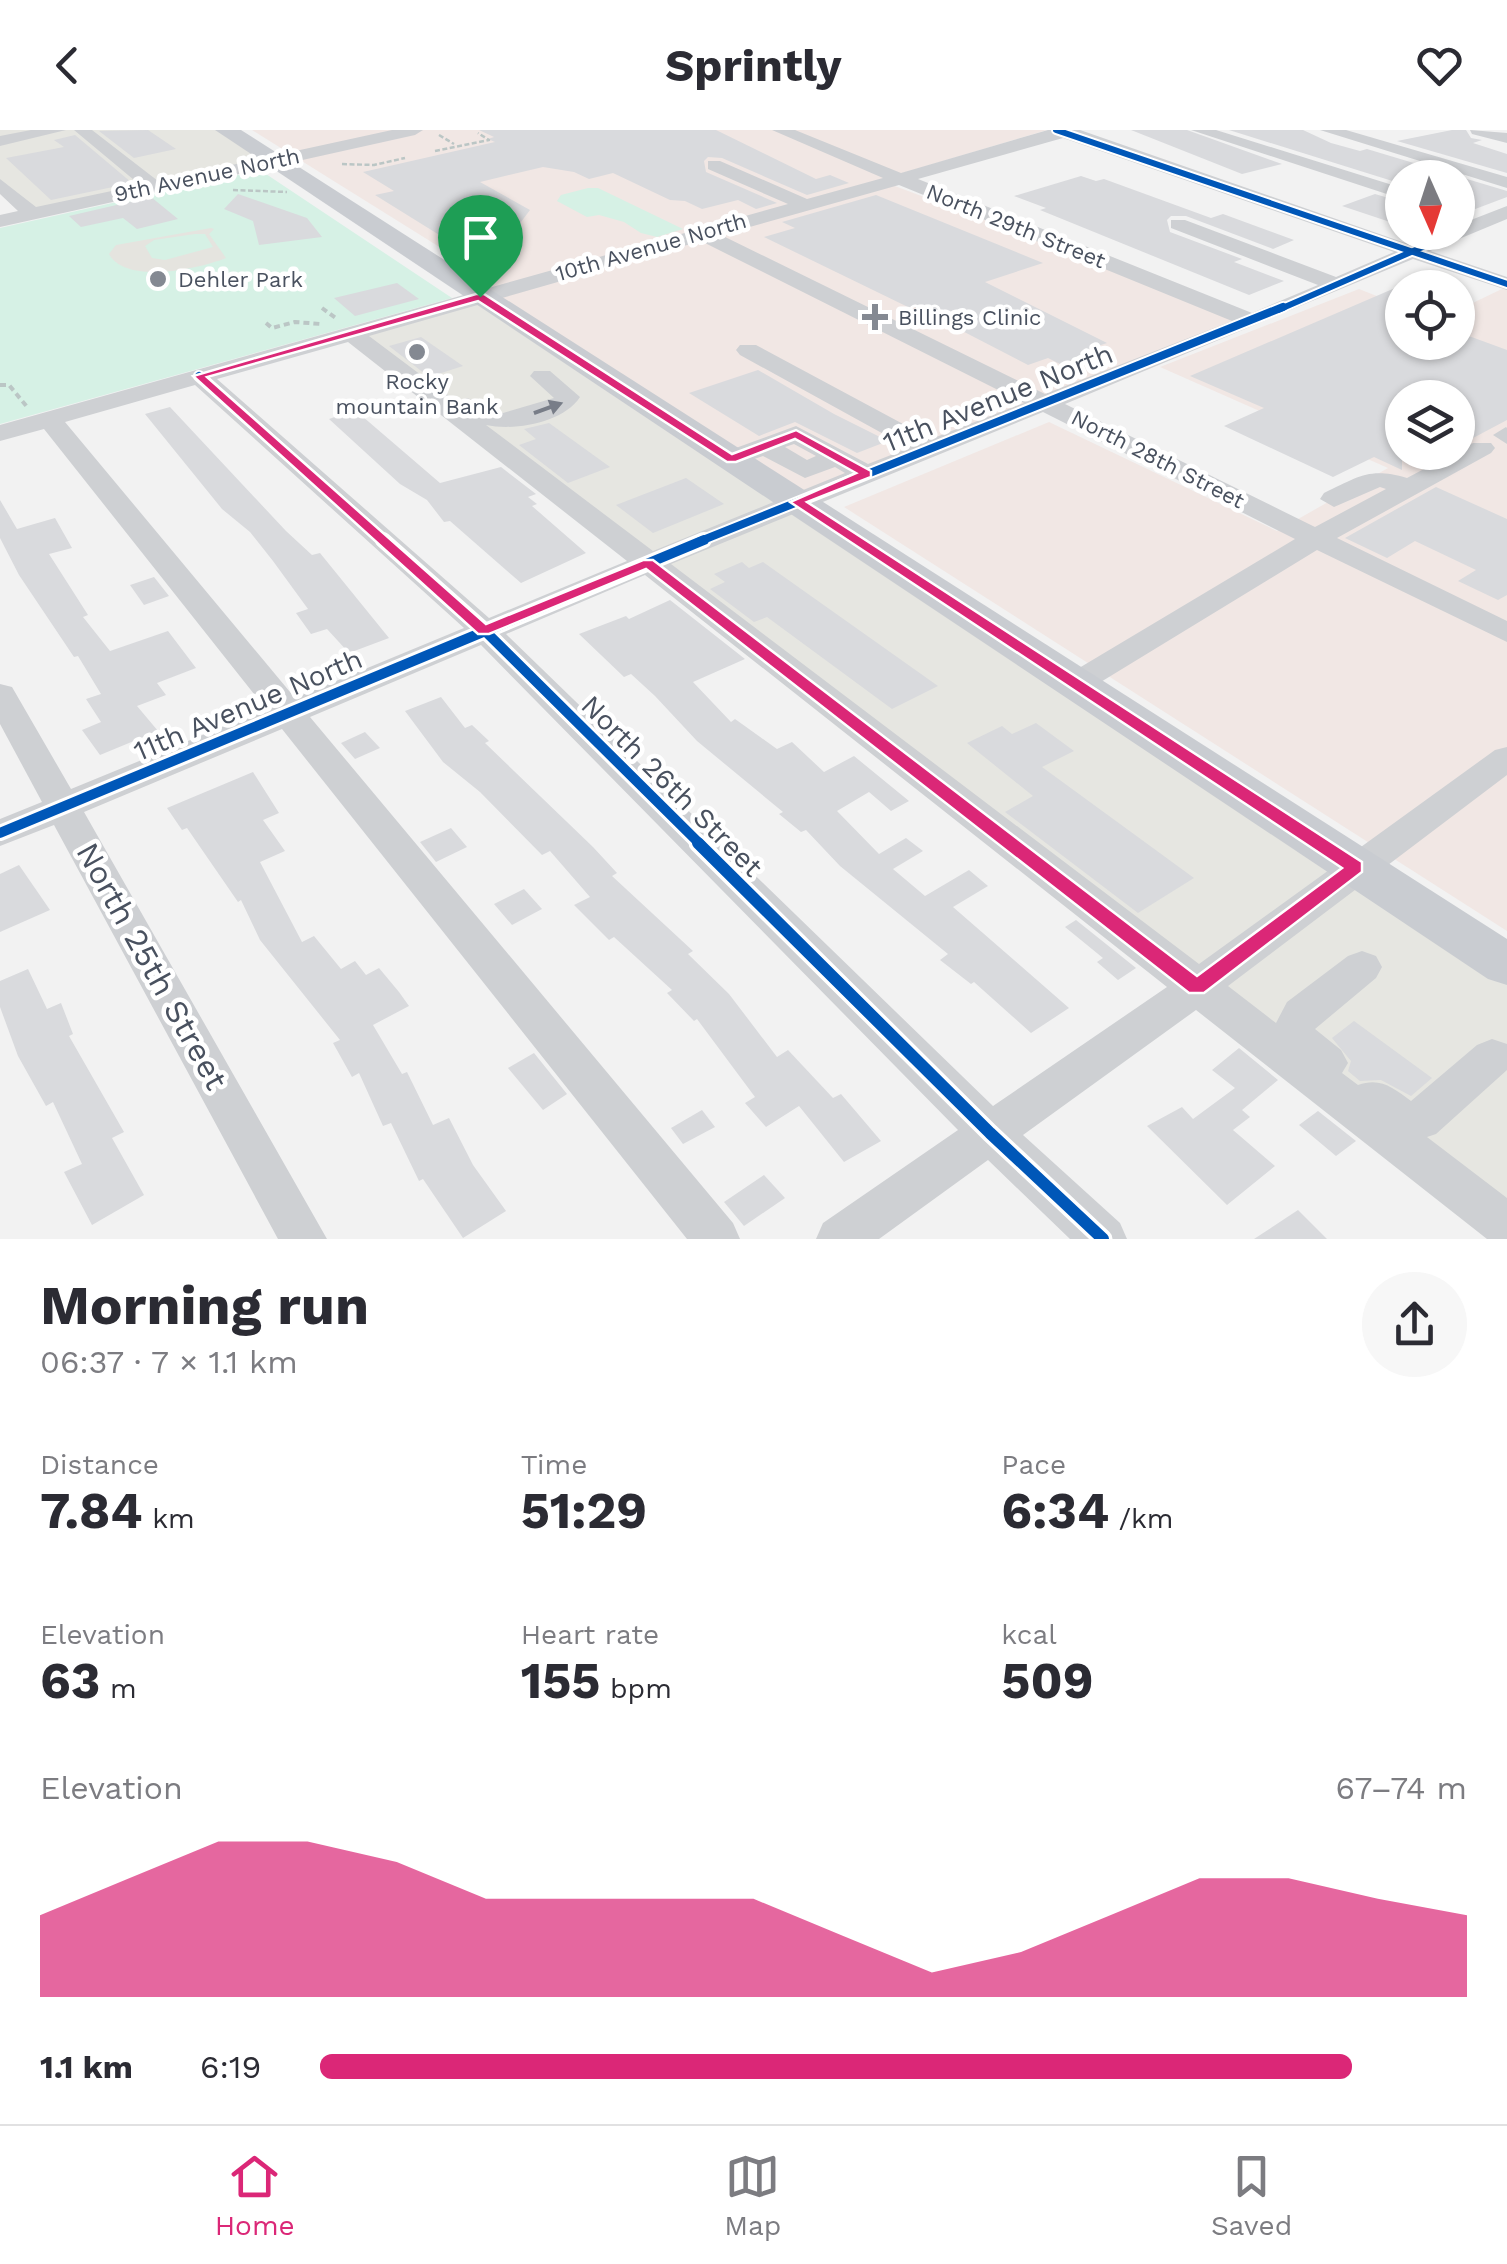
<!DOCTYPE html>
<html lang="en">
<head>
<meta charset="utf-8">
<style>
	body { margin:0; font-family:"Work Sans",sans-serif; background:#f7f7f7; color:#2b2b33; height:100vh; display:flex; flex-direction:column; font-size:38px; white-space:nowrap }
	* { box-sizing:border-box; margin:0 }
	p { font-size:32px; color:#7c7c81 }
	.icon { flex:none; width:55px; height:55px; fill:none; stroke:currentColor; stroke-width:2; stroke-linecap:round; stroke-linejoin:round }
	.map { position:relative; height:1109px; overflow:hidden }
	.panel { display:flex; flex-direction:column; background:#fff; flex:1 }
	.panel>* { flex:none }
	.needle { width:65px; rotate:177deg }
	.controls { position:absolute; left:1385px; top:30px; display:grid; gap:20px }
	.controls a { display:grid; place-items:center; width:90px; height:90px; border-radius:50%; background:#fff; box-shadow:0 2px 8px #0004; font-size:50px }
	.pin { position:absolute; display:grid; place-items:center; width:85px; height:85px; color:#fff; margin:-102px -42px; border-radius:50% 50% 50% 0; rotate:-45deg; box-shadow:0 0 10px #0007 }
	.pin .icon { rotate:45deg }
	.round { display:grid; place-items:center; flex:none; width:105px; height:105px; border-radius:52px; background:#f7f7f7 }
	.headline { display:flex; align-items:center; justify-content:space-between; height:170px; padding:0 40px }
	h1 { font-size:55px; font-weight:700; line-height:75px }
	.metrics { display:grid; grid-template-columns:repeat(3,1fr); gap:15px; height:170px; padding:10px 40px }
	.metrics div { display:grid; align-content:center }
	.metrics b { font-size:50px; font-weight:700 }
	.metrics small { font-size:28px; font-weight:400 }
	.metrics p { font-size:28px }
	.chart { height:280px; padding:20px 40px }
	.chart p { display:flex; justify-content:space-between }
	.chart svg { width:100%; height:180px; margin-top:10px; fill:#db2777; opacity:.7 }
	ul { padding:0 40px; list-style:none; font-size:32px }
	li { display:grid; grid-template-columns:160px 120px 1fr; align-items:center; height:75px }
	li i { height:25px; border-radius:12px; background:#db2777 }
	header { display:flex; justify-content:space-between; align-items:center; height:130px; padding:0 40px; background:#fff; font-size:45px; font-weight:700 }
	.tabs { display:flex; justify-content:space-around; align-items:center; height:140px; border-top:2px solid #e1e1e2; background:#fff; font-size:28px; color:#7c7c81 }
	.tabs a { display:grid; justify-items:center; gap:5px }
	.tabs .selected { color:#db2777 }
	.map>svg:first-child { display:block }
</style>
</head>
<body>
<header><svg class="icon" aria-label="back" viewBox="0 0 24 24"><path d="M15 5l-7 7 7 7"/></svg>Sprintly<svg class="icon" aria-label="heart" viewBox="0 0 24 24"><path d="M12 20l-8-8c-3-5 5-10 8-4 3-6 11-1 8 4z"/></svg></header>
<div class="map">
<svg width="1507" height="1109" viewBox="0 0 1507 1109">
	<rect width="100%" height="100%" fill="#f2f2f2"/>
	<!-- commercial -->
	<g fill="#e6e6e1">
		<path d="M0 0H226L273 31 32 84 0 54Z"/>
		<path d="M480 167 1507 835V1094L350 202Z"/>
	</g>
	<!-- medical -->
	<g fill="#f1e7e4" fill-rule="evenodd">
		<path d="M252 0H1047L879 50 1252 191 797 372 480 167 494 151Z"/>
		<path d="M1504 158 1507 160V801L844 377 1049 292 1277 401 1388 338 1160 237 1359 159 1402 176V212H1458V180ZM1402 268H1458V322H1402Z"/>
	</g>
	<!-- green -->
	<g fill="#d6f1e5">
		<path d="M260 40 452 168 0 294V98Z"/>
		<path d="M588 58H598L683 99 657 107 641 103 624 92 599 85 587 87 557 71 561 65Z"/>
	</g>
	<!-- sand -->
	<path fill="#e5e4df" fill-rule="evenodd" d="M211 98 214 99 209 104 226 128C199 139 126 155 109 124L116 115ZM195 104H205L213 117 165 130 152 128 145 116 154 110Z"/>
	<!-- building -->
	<g fill="#d9dadd">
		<path d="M148 0 176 19 134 28 99 1Z"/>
		<path d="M479 0H716L816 49 830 45 849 53 807 65 722 28 708 27 704 31 706 42 777 73 756 79 738 70 702 79 685 71 670 70 613 43 589 49 574 42 543 37 480 52 530 80 518 96 459 112 449 111 375 65 394 61 363 42 495 12 488 9 494 7Z"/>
		<path d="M1131 0H1187L1282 34 1242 44Z"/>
		<path d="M1229 0H1303L1331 13 1360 21 1367 19 1507 61V67L1470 81 1458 77V48H1402V54Z"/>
		<path d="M1452 0H1466L1471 8 1482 10 1473 13 1507 24V43L1397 11Z"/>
		<path d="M75 5 132 53 51 70 6 28 64 17 54 10Z"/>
		<path d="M1081 46 1096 51 1104 49 1211 88 1223 84 1294 110 1273 119 1186 86H1171L1167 90 1170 102 1242 129 1234 132 1284 151 1249 165 1040 80 1046 78 1014 66Z"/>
		<path d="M238 64 307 88 322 107 259 115 253 91 224 79Z"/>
		<path d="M1375 64 1402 72V96L1342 76Z"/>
		<path d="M876 65 1043 133 985 152 1107 213 1086 220 1094 224 1062 235 1048 228 1028 235 914 176 910 178 764 107 795 98 782 92Z"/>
		<path d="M151 67 178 89 137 99 123 88 81 97 69 86Z"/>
		<path d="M397 153 419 169 355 186 334 168Z"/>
		<path d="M1402 155V212H1458V202L1507 220V290L1458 316V268H1402V340L1374 327 1333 347 1224 296 1264 278 1190 246Z"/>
		<path d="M421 207 463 236 429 247 389 216Z"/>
		<path d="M758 240 834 284 888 311 857 323 795 292 759 306 689 263Z"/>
		<path d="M170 277 286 401 312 425 320 423 389 508 349 523 327 499 311 504 296 483 308 479 273 431 250 402 222 379 145 284Z"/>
		<path d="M355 280 440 353 501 337 536 364 528 367 537 374 532 376 586 423 521 453 450 391 444 392 427 370 400 354 329 289Z"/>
		<path d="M549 293 610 337 568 353 519 315 536 309 524 299Z"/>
		<path d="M686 348 724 374 653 403 616 375Z"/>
		<path d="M1436 357 1507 389V465L1498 470 1458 451 1476 440 1415 411 1387 428 1345 408Z"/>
		<path d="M0 370 17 399 55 388 72 418 49 424 88 485 83 487 110 521 168 501 196 538 157 553 166 565 137 576 158 601 100 625 82 600 101 592 86 569 101 564 78 526 74 527 19 445 0 408Z"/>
		<path d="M742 432 749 438 763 432 938 556 892 579 767 487 754 492 710 459 725 452 714 444Z"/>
		<path d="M154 447 169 466 144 475 130 455Z"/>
		<path d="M670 470 745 529 693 552 731 592 735 589 777 619 792 612 824 642 854 626 909 671 891 681 869 662 837 681 879 724 906 708 923 721 893 739 925 766 969 740 988 756 953 777 1069 878 1031 903 974 852 971 854 940 830 948 824 840 736 806 700 801 702 779 684 783 682 697 611 655 566 631 544 624 547 579 504 626 486 629 489Z"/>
		<path d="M441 567 465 598 472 595 489 611 485 613 593 717 617 743 612 746 693 821 688 824 729 864 777 927 788 920 833 968 841 964 881 1011 844 1032 799 976 766 997 745 973 755 967 697 889 694 891 667 863 672 860 614 807 609 810 574 775 590 767 550 721 542 725 480 662 443 632 405 581Z"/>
		<path d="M1036 593 1074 621 1042 637 1194 748 1138 783 1005 682 1033 666 967 613 1002 596 1012 604Z"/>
		<path d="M365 602 380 618 355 629 341 613Z"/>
		<path d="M253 642 279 683 263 690 285 721 260 732 302 812 314 806 341 839 355 831 366 845 379 838 399 862 409 876 373 895 402 944 407 942 433 995 449 988 473 1035 506 1081 463 1108 423 1049 419 1051 391 993 383 996 359 943 352 947 333 913 340 910 260 810 241 770 238 772 187 698 182 700 167 678Z"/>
		<path d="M451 698 467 717 436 732 420 712Z"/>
		<path d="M19 735 50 780 0 802V744Z"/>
		<path d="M524 759 542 779 512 795 494 774Z"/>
		<path d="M1076 790 1136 838 1118 850 1097 832 1103 828 1065 797Z"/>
		<path d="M28 839 47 879 61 873 73 904 69 906 124 1002 112 1008 144 1065 92 1095 64 1042 82 1034 53 972 46 976 18 926 0 877V851Z"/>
		<path d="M1354 891 1432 948 1411 966 1381 950 1360 951 1348 941 1351 931 1332 908Z"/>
		<path d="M1239 918 1278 950 1242 980 1250 987 1233 1000 1275 1036 1227 1075 1147 996 1182 977 1193 989 1235 958 1212 940Z"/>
		<path d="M534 923 567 964 543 980 508 938Z"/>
		<path d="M702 980 715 997 683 1014 671 998Z"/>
		<path d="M1318 981 1356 1011 1336 1026 1299 995Z"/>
		<path d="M764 1045 785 1068 744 1096 724 1072Z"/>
		<path d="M1298 1080 1327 1109H1254Z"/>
	</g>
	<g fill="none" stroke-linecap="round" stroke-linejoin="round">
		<!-- path-far1 -->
		<g stroke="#bbc6c5" stroke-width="2.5" stroke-dasharray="5 2.5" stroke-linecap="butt">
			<path d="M439 5 454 14"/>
			<path d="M435 21 489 10 478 3"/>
			<path d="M342 34 374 35 405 28"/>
			<path d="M233 60 287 62"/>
		</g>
		<!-- path -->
		<g stroke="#bbc6c5" stroke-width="4" stroke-dasharray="6 4" stroke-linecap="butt">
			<path d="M322 178 337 189"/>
			<path d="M266 193 272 198 295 192 321 194"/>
			<path d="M0 255H9L28 278"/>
		</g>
		<!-- minor -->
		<g fill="#ced0d3" fill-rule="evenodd">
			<path d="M31 0H66L0 16V6Z"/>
			<path d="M74 0H92L158 51 392 0H423L415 5 0 97V85L18 81 0 64V49L36 77 140 55Z"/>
			<path d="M772 0H795L901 43 1048 0H1080L1411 115 1439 102H1458V95L1507 76V89L1430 121 1507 147V160L1413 129 1065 274 1315 397 1386 359 1380 357 1334 377 1320 369 1324 363C1359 347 1368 337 1407 348L1473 313H1491L1495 318 1491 323 1337 408 1507 491V512L1317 420 1086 561H1064L1059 554 1064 547 1295 409 1043 282 671 434 1199 834 1495 620 1507 617V645L1228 856 1276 893 1287 872 1348 826 1362 821 1376 826 1382 837 1376 848 1315 899 1341 920 1348 933 1342 943 1358 955C1381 947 1393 958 1411 971L1477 915 1492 909 1507 914V940L1436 1004 1427 1007 1507 1068V1109H1487L1196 880 1023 1005 1120 1093 1127 1109H1070L988 1030 879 1109H816L823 1093 958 1000 481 515 310 587 733 1093 740 1109H687L282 599 84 682 327 1109H278L54 695 0 716V689L42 672 0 594V554L12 557 71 659 266 579 44 299 0 311V295L788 74 708 39V31H720L807 69 883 48ZM1063 8 1394 122 1336 147 1185 90H1171V98L1318 155 1252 183 918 49ZM899 55 1232 191 1045 264 721 105ZM701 111 1024 273 931 309 756 215H740L736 220 740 225 909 318 868 334 796 296 722 323 718 329 722 335 731 337 763 326 805 348 835 337 845 343 653 421 486 295C515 301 563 293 580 267L550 241H534L530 246 554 268 503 283 467 268 457 272 369 206ZM348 212 627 431 489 488 217 249ZM195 255 464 498 295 568 65 292ZM794 314 816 326 807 330 785 317ZM645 445 1167 857 993 976 506 504Z"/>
			<path d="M1191 0H1216L1402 58V69Z"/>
			<path d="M1320 0H1346L1507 47V58Z"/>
			<path d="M1470 0 1507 3V13L1472 4Z"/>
			<path d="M1506 297 1507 298V314L1493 305Z"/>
		</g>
		<!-- major -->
		<path fill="#c9ccd1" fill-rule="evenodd" d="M215 0H241L1507 809V855L1488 849Z"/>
		<defs>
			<g id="cycleway-far3">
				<path d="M1056 0 1507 154"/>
				<path d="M1278 180 1457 102"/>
			</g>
			<g id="cycleway-far2">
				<path d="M199 246 386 412"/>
				<path d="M698 412 1283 177"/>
			</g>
			<g id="cycleway-far1">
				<path d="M383 410 484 500 701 715"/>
				<path d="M0 703 704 410"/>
			</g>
			<path id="cycleway" d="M698 713 990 1003 1103 1109"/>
		</defs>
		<!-- cycleway-far3 casing -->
		<use href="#cycleway-far3" stroke="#fff" stroke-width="10"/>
		<!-- cycleway-far2 casing -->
		<use href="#cycleway-far2" stroke="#fff" stroke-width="12"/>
		<!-- cycleway-far1 casing -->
		<use href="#cycleway-far1" stroke="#fff" stroke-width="16"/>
		<!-- cycleway casing -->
		<use href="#cycleway" stroke="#fff" stroke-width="19"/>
		<!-- cycleway-far3 -->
		<use href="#cycleway-far3" stroke="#0057b8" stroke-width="6"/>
		<!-- cycleway-far2 -->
		<use href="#cycleway-far2" stroke="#0057b8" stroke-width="8"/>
		<!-- cycleway-far1 -->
		<use href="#cycleway-far1" stroke="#0057b8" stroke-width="10"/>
		<!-- cycleway -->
		<use href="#cycleway" stroke="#0057b8" stroke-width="12"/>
	</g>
	<!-- one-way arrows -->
	<defs><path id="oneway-solid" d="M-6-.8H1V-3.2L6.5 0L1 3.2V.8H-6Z" transform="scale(2.5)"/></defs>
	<use fill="#787d88" href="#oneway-solid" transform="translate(548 278) rotate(-20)"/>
	<!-- route -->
	<path fill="#db2777" stroke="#fff" stroke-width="2.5" fill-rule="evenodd" d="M476 164H484L732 324 796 300 871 341V347L807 372 1362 732V742L1204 863H1189L646 439 489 504H478L193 246ZM478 171 727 332H736L795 309 856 343 790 372 1342 738 1197 846 653 430H643L486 494 207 247Z"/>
	<!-- markers -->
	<g fill="#848992" stroke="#fff" stroke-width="4">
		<circle cx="158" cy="149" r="10"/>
		<path d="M870 172h10v10h10v10h-10v10h-10v-10h-10v-10h10z"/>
		<circle cx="417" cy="222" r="10"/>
	</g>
	<g text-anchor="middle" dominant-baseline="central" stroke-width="9" stroke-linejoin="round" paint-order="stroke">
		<!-- far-street labels -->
		<g font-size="22" fill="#49515f" stroke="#fff">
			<text transform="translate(207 45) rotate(-12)">9th Avenue North</text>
			<text transform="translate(1016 96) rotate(22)">North 29th Street</text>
			<text transform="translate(651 117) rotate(-16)">10th Avenue North</text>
			<text transform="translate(1158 329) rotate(27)">North 28th Street</text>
		</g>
		<!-- far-poi labels -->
		<g font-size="22" fill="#49515f" stroke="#fff" text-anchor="start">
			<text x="178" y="149">Dehler Park</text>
			<text x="898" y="187">Billings Clinic</text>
			<text x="417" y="251" text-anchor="middle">Rocky<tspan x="417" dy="25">mountain Bank</tspan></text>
		</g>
		<!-- street labels -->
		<g font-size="28" fill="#49515f" stroke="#fff">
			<text transform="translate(998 268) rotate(-22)">11th Avenue North</text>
			<text transform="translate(248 575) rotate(-23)">11th Avenue North</text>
			<text transform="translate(672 656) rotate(45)">North 26th Street</text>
		</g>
		<!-- near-street labels -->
		<g font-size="32" fill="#49515f" stroke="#fff">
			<text transform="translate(152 836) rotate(61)">North 25th Street</text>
		</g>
	</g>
</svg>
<div class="controls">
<a><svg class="needle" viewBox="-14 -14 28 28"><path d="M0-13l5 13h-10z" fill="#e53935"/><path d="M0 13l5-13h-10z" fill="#7c7c81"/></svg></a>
<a><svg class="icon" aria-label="locate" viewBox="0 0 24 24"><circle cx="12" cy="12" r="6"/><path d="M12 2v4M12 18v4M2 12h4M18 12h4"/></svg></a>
<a><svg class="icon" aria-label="layers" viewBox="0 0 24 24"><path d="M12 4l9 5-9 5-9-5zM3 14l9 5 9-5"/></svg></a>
</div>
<div class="pin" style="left:480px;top:167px;background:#1e9e55"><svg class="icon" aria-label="arrive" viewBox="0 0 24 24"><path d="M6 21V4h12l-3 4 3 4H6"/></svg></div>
</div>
<section class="panel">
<div class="headline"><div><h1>Morning run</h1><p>06:37 · 7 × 1.1 km</p></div><a class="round"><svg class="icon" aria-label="share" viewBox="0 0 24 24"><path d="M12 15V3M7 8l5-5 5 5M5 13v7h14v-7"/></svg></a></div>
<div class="metrics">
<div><p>Distance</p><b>7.84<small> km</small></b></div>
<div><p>Time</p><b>51:29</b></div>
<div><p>Pace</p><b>6:34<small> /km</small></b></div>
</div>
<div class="metrics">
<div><p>Elevation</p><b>63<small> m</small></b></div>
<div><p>Heart rate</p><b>155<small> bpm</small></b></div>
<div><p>kcal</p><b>509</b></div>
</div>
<div class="chart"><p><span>Elevation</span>67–74 m</p>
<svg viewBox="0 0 160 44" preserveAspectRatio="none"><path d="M0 44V24L10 15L20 6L30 6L40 11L50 20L60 20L70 20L80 20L90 29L100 38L110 33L120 24L130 15L140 15L150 20L160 24V44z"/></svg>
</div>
<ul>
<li><b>1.1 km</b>6:19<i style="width:90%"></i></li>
</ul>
</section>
<nav class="tabs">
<a class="selected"><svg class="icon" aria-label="home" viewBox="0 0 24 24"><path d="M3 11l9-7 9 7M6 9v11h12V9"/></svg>Home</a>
<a><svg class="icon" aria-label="map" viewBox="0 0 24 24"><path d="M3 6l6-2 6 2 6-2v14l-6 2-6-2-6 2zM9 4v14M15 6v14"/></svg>Map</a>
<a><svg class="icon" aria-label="saved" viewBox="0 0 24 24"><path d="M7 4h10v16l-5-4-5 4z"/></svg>Saved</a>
</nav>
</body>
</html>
